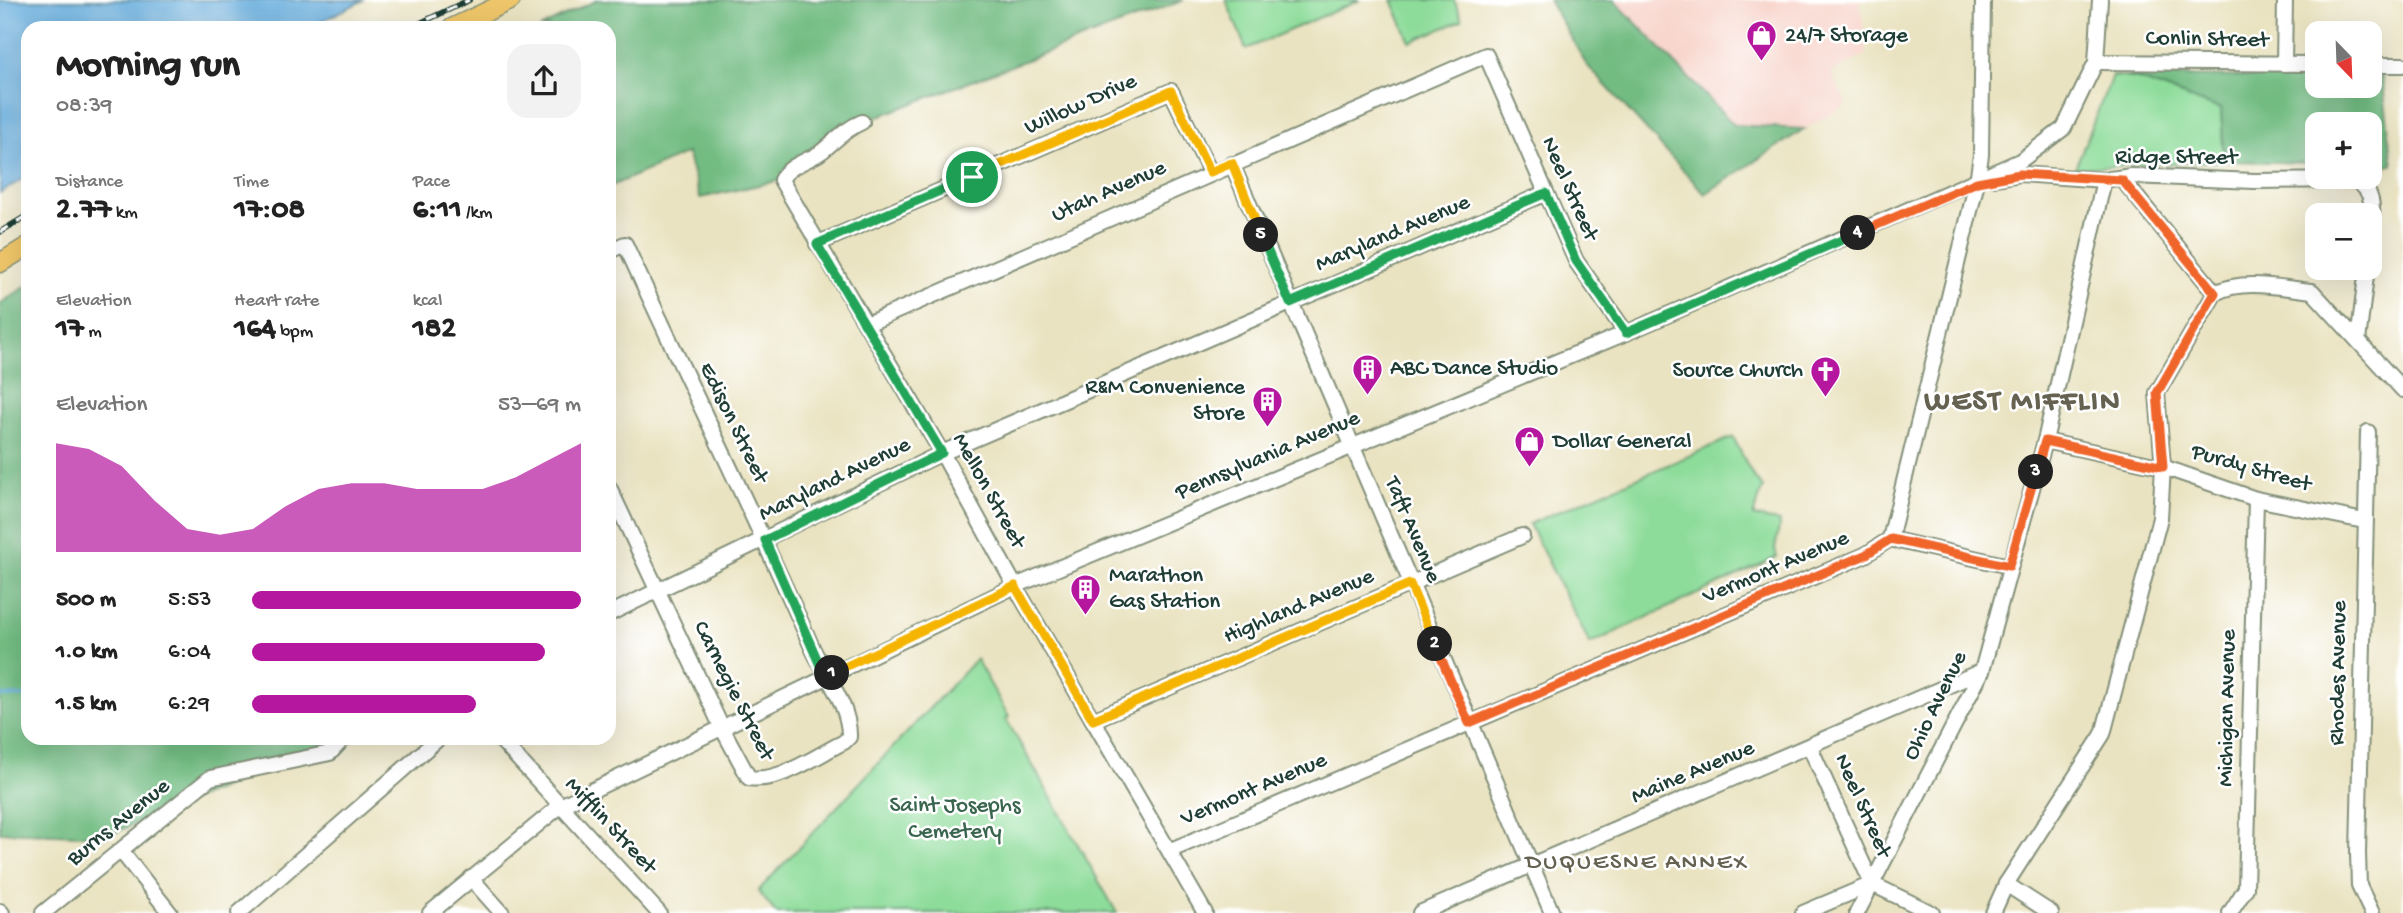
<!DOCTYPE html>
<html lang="en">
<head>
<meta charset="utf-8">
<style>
	body { margin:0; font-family:"Gochi Hand",sans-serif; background:#f2f2f2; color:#222; height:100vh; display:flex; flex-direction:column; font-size:26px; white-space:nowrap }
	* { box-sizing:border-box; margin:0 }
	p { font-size:23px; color:#767676 }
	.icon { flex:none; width:38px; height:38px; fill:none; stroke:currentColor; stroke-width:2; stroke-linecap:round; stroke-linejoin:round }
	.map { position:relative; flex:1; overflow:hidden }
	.side { position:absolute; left:21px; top:21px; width:595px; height:724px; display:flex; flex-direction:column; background:#fff; border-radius:21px; box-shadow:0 7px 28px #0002 }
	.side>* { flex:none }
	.needle { width:46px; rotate:157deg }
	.fabs { position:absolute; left:2305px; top:21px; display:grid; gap:14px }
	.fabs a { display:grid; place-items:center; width:77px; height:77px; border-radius:14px; background:#fff; box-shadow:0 7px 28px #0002; font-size:35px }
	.pin { position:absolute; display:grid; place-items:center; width:60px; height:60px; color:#fff; margin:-30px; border:4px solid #fff; border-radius:50%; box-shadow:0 2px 7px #0007 }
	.km { position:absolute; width:35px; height:35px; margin:-18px; border-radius:50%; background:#222; color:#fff; font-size:19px; line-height:35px; text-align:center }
	.round { display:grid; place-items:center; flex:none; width:74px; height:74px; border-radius:21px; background:#f2f2f2 }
	.head { display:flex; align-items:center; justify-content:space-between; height:119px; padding:0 35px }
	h1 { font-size:38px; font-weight:700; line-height:52px }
	.figures { display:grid; grid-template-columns:repeat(3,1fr); gap:10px; height:119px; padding:7px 35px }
	.figures div { display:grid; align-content:center }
	.figures b { font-size:30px; font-weight:700 }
	.figures small { font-size:19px; font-weight:400 }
	.figures p { font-size:19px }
	.chart { height:196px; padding:14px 35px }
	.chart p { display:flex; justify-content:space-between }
	.chart svg { width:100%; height:126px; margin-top:7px; fill:#b5179e; opacity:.7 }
	ul { padding:0 35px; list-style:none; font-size:23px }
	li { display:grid; grid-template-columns:112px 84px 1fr; align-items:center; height:52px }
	li i { height:18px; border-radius:9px; background:#b5179e }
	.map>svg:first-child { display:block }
</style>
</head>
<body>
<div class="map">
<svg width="2403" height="913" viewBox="0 0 2403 913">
	<rect width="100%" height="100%" fill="#fff"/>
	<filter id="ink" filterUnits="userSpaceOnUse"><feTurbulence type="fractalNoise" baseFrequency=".0143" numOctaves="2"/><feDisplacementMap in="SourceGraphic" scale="14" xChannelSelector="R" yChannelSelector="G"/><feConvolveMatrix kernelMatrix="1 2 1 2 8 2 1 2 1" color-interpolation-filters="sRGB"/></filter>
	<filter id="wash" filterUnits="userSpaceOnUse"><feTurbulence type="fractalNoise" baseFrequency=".00686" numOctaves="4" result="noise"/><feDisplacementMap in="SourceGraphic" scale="28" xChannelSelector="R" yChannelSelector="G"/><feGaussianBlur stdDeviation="1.57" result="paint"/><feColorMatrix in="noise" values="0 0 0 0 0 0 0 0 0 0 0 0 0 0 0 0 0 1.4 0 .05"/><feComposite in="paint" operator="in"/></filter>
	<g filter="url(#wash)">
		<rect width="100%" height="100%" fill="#eae3c1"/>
		<!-- built -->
		<path fill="#f7d1c7" d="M1614 0H1860L1867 54 1831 73 1847 105 1804 129 1734 126Z"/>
		<!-- green -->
		<g fill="#8ddc9a" stroke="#568c67" stroke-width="2">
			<path d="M1226 0H1360L1246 49Z"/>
			<path d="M1392 0H1454L1462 20 1410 42Z"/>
			<path d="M2112 76 2135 78 2221 109 2224 161 2075 168Z"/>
			<path d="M1733 437 1754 478 1763 487 1753 516 1780 522 1775 549 1777 557 1590 644 1529 524Z"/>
			<path d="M976 659 1009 717 1006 719 1117 913H776L758 891Z"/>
		</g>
		<!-- forest -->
		<g fill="#72bc82" stroke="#487c5b" stroke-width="2">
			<path d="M597 0H1184L853 126 781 180 700 198 687 153 609 187V28H540Z"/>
			<path d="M1549 0H1614L1734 125 1804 129 1705 194 1586 64Z"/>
			<path d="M2112 76 2317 77V86H2370V77H2382L2393 165H2370V124H2317V163L2224 161 2221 109 2135 78Z"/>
			<path d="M28 285V738L331 739 324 746 106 836 0 832V304Z"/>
		</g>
		<!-- water -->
		<path fill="#65acdc" stroke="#427488" stroke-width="2" d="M0 0H364L308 28H28V176L0 193Z"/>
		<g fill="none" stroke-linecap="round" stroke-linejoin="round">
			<!-- stream -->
			<path stroke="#65acdc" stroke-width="3.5" d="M0 696H28"/>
		</g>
	</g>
	<g filter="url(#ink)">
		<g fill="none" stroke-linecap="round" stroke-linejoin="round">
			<defs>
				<g id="minor">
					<path d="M2096 62 2317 64"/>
					<path d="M2284 64 2285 0"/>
					<path d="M2370 65H2403"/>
					<path d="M862 122C845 129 835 141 821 152 809 161 788 165 781 180L942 453 1015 586 1205 913"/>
					<path d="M1232 164 1552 913"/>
					<path d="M1995 178 2020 174 2104 180 2131 176 2255 181 2354 180C2379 191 2372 220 2370 243"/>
					<path d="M2122 179 2215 293"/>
					<path d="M817 244 1171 91 1210 172"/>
					<path d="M609 251 625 244C686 378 752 510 811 645 824 675 850 705 849 737L844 742C817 755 780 783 749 778L721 726 609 487"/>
					<path d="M867 324 1486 55 1576 261 1626 333"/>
					<path d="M2358 341 2367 268"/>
					<path d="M2368 432 2358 853 2359 886 2372 913"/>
					<path d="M2045 441 2163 467 2256 499 2364 521"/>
					<path d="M1890 539 2009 566"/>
					<path d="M609 614 942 453 1546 193"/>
					<path d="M1093 720 1522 536"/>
					<path d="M499 738 659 913"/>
					<path d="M1810 747 1872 884"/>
					<path d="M1171 850 1865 555 1890 539 1977 182 1981 155 1983 0"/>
					<path d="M121 851 170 913"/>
					<path d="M471 878 502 913"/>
					<path d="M1872 884 1932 913"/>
					<path d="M2006 884 2051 913"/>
					<path d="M0 911 2 913"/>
					<path d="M43 913 210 778 330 753 344 738"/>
					<path d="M239 913 439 738"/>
					<path d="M430 913 560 806 1015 586 1626 333 2020 161 2064 128 2096 62 2100 0"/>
					<path d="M1420 913 1982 671"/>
					<path d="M1803 913 1872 884"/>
					<path d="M1857 913 1982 671 2045 441 2104 180"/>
					<path d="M1993 913 2006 884 2103 734 2160 518 2163 467 2157 393 2215 293C2243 278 2282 288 2312 291L2403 390"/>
					<path d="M2230 913 2246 888 2256 499"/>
				</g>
				<g id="major">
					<path d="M452 28 511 0"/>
					<path d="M0 263 28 246"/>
				</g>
			</defs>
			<!-- minor casing -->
			<use href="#minor" stroke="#84907a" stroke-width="18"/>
			<!-- major casing -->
			<use href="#major" stroke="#84907a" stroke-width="21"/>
			<!-- minor -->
			<use href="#minor" stroke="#fff" stroke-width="14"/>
			<!-- major -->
			<use href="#major" stroke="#eec569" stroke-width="18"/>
			<defs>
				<g id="rail">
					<path d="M410 28 469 0"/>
					<path d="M0 232 28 215"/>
				</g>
			</defs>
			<!-- rail casing -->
			<use href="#rail" stroke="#1f3d34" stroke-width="6"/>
			<!-- rail -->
			<use href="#rail" stroke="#fff" stroke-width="3.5" stroke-dasharray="10" stroke-linecap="butt"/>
		</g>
	</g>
	<g fill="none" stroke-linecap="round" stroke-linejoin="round" filter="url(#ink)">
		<defs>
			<path id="split-1" d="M832 673 825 677 765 540 942 453 817 244 972 177"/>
			<path id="split-2" d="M832 673 1015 586 1093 720 1410 584 1435 644"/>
			<path id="split-3" d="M1435 644 1469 723 1865 555 1891 539 2009 566 2036 472"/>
			<path id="split-4" d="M1858 233 1977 182 2020 174 2122 180 2215 293 2157 393 2163 467 2045 441 2036 472"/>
			<path id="split-5" d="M1261 235 1290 303 1546 193 1576 261 1626 333 1858 233"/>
			<path id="split-6" d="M972 177 1171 91 1210 172 1232 163 1261 235"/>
		</defs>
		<!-- split-1 casing -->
		<use href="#split-1" stroke="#fff" stroke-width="14"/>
		<!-- split-2 casing -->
		<use href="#split-2" stroke="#fff" stroke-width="14"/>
		<!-- split-3 casing -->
		<use href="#split-3" stroke="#fff" stroke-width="14"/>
		<!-- split-4 casing -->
		<use href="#split-4" stroke="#fff" stroke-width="14"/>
		<!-- split-5 casing -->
		<use href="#split-5" stroke="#fff" stroke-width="14"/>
		<!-- split-6 casing -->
		<use href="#split-6" stroke="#fff" stroke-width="14"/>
		<!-- split-1 -->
		<use href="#split-1" stroke="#22a559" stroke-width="9"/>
		<!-- split-2 -->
		<use href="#split-2" stroke="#f5b400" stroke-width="9"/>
		<!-- split-3 -->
		<use href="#split-3" stroke="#f0652b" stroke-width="9"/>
		<!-- split-4 -->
		<use href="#split-4" stroke="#f0652b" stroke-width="9"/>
		<!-- split-5 -->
		<use href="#split-5" stroke="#22a559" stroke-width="9"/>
		<!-- split-6 -->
		<use href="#split-6" stroke="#f5b400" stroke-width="9"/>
	</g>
	<!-- icons -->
	<defs>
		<symbol id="shop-pin" viewBox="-11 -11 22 30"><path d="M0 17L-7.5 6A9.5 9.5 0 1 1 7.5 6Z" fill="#b5179e" stroke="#fff"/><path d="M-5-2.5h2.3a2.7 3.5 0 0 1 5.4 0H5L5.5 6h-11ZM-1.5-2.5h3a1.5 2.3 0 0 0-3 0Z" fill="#fff"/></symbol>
		<symbol id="building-pin" viewBox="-11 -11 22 30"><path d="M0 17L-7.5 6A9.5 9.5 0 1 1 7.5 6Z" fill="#b5179e" stroke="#fff"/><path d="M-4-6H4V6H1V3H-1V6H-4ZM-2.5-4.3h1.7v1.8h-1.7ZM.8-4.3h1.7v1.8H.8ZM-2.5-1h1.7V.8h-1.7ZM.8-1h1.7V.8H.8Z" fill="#fff"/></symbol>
		<symbol id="church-pin" viewBox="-11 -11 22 30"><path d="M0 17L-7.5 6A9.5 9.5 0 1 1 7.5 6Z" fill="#b5179e" stroke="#fff"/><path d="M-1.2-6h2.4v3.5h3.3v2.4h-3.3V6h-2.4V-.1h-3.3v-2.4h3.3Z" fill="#fff"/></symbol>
	</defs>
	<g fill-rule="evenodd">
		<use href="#shop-pin" x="1744" y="18" width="35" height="47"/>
		<use href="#building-pin" x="1350" y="352" width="35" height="47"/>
		<use href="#church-pin" x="1808" y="354" width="35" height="47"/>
		<use href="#building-pin" x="1250" y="384" width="35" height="47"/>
		<use href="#shop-pin" x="1512" y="424" width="35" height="47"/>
		<use href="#building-pin" x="1068" y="572" width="35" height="47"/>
	</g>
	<g text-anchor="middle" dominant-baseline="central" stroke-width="5" stroke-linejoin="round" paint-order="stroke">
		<!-- poi labels -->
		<g font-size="23" fill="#1f3d34" stroke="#fff" text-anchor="start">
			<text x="1785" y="36">24/7 Storage</text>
			<text x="1390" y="369">ABC Dance Studio</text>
			<text x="1803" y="371" text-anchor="end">Source Church</text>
			<text x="1245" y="388" text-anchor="end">R&amp;M Convenience<tspan x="1245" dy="26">Store</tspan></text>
			<text x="1553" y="442">Dollar General</text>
			<text x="1109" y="576">Marathon<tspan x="1109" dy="26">Gas Station</tspan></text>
		</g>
		<!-- street labels -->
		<g font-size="23" fill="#1f3d34" stroke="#fff">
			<text transform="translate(2207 40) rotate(1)">Conlin Street</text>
			<text transform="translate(1081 105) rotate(-24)">Willow Drive</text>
			<text x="2176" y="158">Ridge Street</text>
			<text transform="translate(1569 189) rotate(66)">Neel Street</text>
			<text transform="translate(1109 192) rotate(-24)">Utah Avenue</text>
			<text transform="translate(1393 234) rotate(-23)">Maryland Avenue</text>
			<text transform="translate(733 423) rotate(64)">Edison Street</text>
			<text transform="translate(1268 456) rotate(-23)">Pennsylvania Avenue</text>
			<text transform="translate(2251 469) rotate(16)">Purdy Street</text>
			<text transform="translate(835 480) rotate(-26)">Maryland Avenue</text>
			<text transform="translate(988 491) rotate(61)">Mellon Street</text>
			<text transform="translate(1412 530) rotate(67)">Taft Avenue</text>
			<text transform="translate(1776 568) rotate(-23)">Vermont Avenue</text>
			<text transform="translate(1299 607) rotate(-23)">Highland Avenue</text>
			<text transform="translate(2339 673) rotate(-89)">Rhodes Avenue</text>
			<text transform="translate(733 691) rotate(63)">Carnegie Street</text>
			<text transform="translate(1936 706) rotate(-64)">Ohio Avenue</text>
			<text transform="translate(2228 708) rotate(-89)">Michigan Avenue</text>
			<text transform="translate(1693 773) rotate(-23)">Maine Avenue</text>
			<text transform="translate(1254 790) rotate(-23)">Vermont Avenue</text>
			<text transform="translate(1862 806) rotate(66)">Neel Street</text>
			<text transform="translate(119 823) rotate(-39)">Burns Avenue</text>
			<text transform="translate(610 826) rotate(47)">Mifflin Street</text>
		</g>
		<!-- park labels -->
		<g font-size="23" fill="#3a654e" stroke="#fff">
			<text x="955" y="806">Saint Josephs<tspan x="955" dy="26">Cemetery</tspan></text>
		</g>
		<!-- neighbourhood labels -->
		<g font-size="24" letter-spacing="2" fill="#656252" stroke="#fff">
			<text x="1637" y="863">DUQUESNE ANNEX</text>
		</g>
		<!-- district labels -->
		<g font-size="30" font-weight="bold" letter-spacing="2" fill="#656252" stroke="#fff">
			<text x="2023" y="403">WEST MIFFLIN</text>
		</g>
	</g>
</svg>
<div class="fabs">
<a><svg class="needle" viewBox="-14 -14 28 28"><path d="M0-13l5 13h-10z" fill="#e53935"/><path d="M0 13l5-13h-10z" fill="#767676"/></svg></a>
<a>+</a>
<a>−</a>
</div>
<div class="pin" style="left:972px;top:177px;background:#1e9e55"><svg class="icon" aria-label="arrive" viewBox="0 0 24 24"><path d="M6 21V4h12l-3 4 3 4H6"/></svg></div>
<b class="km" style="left:832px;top:673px">1</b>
<b class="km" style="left:1435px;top:644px">2</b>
<b class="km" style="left:2036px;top:472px">3</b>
<b class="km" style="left:1858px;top:233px">4</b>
<b class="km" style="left:1261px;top:235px">5</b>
<section class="side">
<div class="head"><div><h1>Morning run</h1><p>08:39</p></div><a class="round"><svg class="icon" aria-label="share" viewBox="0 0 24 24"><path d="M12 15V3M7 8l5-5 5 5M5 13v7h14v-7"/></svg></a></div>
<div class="figures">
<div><p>Distance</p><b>2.77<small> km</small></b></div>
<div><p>Time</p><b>17:08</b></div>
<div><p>Pace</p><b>6:11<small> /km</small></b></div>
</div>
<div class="figures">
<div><p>Elevation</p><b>17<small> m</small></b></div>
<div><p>Heart rate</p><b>164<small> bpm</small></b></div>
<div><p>kcal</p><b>182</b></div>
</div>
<div class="chart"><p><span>Elevation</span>53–69 m</p>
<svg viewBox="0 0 160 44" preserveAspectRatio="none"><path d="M0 44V6L10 8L20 14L30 26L40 36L50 38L60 36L70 28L80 22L90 20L100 20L110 22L120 22L130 22L140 18L150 12L160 6V44z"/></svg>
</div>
<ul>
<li><b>500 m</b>5:53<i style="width:100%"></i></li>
<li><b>1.0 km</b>6:04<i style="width:89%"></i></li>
<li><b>1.5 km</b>6:29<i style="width:68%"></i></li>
</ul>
</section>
</div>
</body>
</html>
